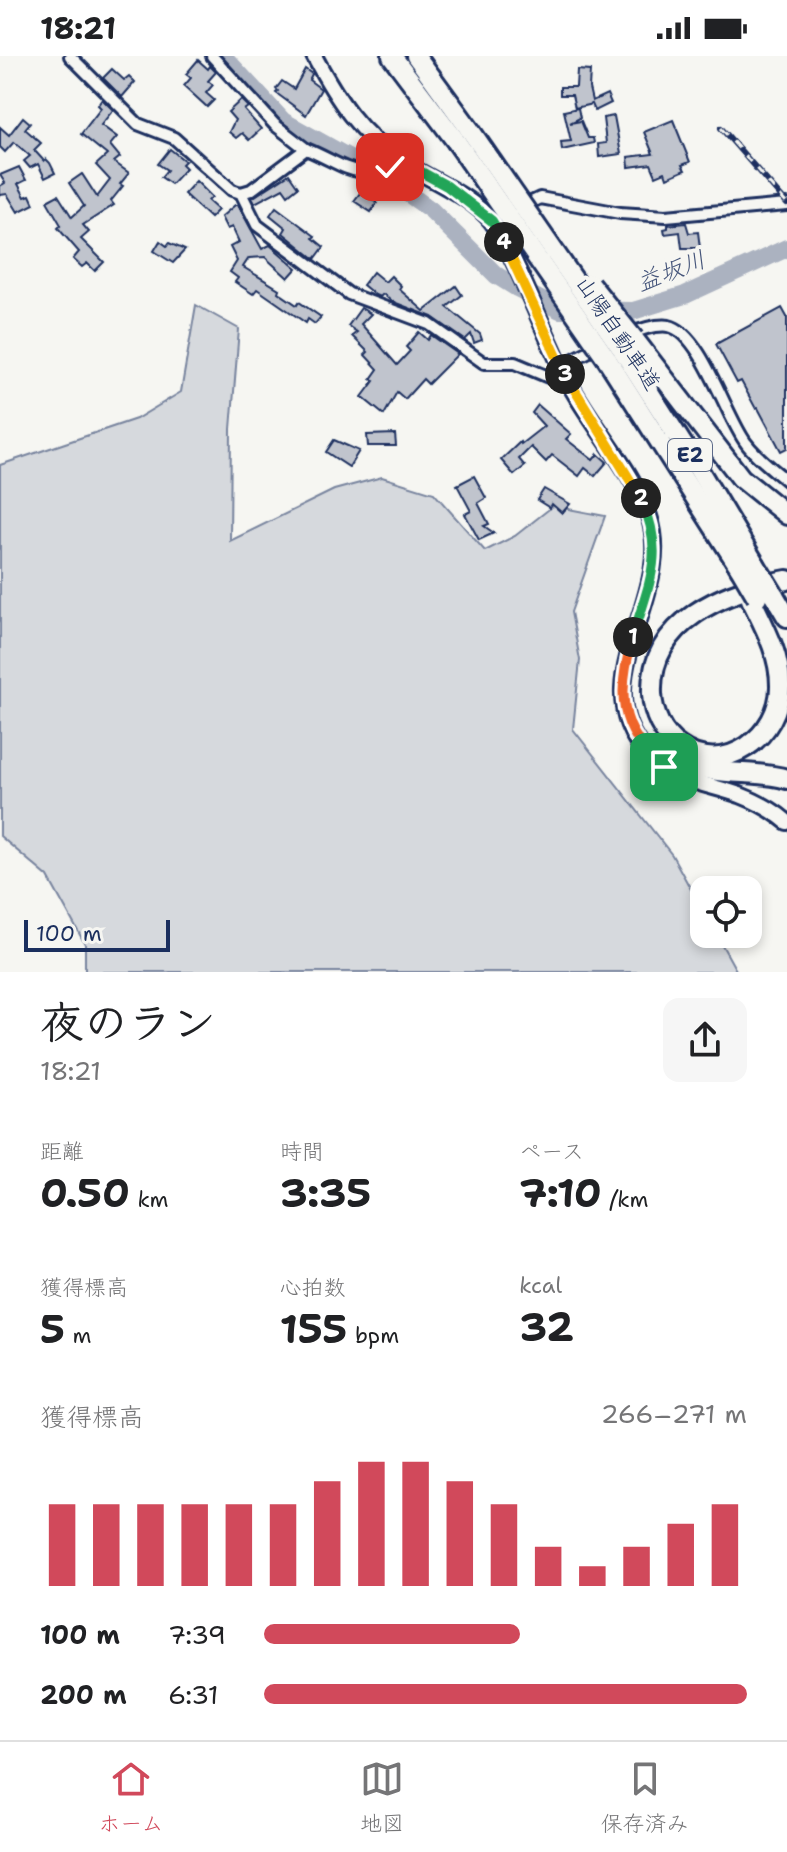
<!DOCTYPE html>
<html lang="ja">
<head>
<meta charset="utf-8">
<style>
	body { margin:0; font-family:"Shantell Sans","Klee One",sans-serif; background:#f6f6f6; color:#202124; height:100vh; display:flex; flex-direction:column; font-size:30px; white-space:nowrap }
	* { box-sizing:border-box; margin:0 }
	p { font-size:26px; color:#757577 }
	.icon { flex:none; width:44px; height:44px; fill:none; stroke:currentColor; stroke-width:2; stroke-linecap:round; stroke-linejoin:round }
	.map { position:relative; height:916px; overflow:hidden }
	.panel { display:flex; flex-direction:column; background:#fff; flex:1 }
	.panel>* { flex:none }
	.tools { position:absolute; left:690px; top:820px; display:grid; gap:16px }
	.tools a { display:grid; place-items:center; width:72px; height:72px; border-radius:16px; background:#fff; box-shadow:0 4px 12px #0003; font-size:40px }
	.scale { position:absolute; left:24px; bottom:20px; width:146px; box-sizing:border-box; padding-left:8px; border:4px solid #1b2f5e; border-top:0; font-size:22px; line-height:28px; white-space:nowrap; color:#1b2f5e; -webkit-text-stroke:6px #f6f6f2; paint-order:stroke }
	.pin { position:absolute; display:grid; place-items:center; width:68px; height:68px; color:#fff; margin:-34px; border-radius:16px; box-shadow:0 4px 12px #0006 }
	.km { position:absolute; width:40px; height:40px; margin:-20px; border-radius:50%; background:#222; color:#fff; font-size:22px; line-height:40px; text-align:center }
	.round { display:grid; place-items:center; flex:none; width:84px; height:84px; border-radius:16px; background:#f6f6f6 }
	.overview { display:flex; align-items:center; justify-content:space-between; height:136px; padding:0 40px }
	h1 { font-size:44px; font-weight:700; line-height:60px }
	.stats { display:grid; grid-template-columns:repeat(3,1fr); gap:12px; height:136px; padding:8px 40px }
	.stats div { display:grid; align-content:center }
	.stats b { font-size:40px; font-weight:700 }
	.stats small { font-size:22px; font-weight:400 }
	.stats p { font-size:22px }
	.chart { height:224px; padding:16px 40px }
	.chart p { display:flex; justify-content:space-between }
	.chart svg { width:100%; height:144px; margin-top:8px; stroke:#d1495b; stroke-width:6 }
	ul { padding:0 40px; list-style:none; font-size:26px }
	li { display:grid; grid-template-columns:128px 96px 1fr; align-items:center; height:60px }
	li i { height:20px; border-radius:10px; background:#d1495b }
	.status { display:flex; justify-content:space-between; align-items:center; height:56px; padding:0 40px; background:#fff; direction:ltr }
	.status svg { height:22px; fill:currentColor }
	.tabs { display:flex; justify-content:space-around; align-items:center; height:112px; border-top:2px solid #e0e0e0; background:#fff; font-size:22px; color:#757577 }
	.tabs a { display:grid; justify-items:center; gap:4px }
	.tabs .active { color:#d1495b }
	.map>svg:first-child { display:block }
</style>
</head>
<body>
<div class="status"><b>18:21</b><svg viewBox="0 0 49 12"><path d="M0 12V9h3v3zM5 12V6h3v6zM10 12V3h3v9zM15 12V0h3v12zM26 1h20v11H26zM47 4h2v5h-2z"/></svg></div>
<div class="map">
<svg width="787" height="916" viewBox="0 0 787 916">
	<rect width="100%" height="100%" fill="#f6f6f2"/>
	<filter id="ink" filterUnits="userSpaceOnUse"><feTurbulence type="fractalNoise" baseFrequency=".0125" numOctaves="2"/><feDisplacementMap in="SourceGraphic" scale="16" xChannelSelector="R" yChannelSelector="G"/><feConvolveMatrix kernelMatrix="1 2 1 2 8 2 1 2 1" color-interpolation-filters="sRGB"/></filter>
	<g filter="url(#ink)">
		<!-- green -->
		<path fill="#d6d9dd" stroke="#78849e" stroke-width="2" d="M196 249 239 273 231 373 230 485 334 434 382 421 434 437 485 495 515 480 553 450 605 460 571 556 580 604 573 673 672 799 704 857V878H716L737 916H85V888L48 821 0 780V409L136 363 181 336Z"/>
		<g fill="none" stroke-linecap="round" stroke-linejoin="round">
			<!-- river -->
			<path stroke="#abb2c0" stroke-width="18" d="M223 0 283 65 389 124 431 154 496 219 517 232 560 254 633 255 685 239 787 192"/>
		</g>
		<!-- building -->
		<g fill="#c0c4cd" stroke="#1b2f5e" stroke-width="2">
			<path d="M198 4 208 13 210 10 216 16 208 25 213 29 206 37 214 44 207 51 184 30 191 22 186 18Z"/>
			<path d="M112 13 124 24 129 20 135 26 122 41 103 22Z"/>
			<path d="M305 13 312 18 309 24 321 33 306 59 276 37 278 35 276 33 282 25 294 33Z"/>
			<path d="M577 14 590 15 589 32 592 45 607 38 611 47 595 55 592 48 575 52 572 39H560V31H576Z"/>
			<path d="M102 43 113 54 101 69 117 81 110 89 120 101 114 106 129 117 120 128 123 130 111 145 114 149 83 169 89 176 81 183 104 206 95 215 87 207 82 211 73 203 79 196 58 172 61 169 47 145 58 139 72 161 84 150 69 127 82 118 97 141 110 124 96 109 107 99 81 78 101 52 98 49Z"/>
			<path d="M241 44 248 51 244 54 261 73 249 84 242 77 236 82 229 76 235 64 228 56Z"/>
			<path d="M578 52 580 62 570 67 581 65 588 82H593L594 87 562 94 561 86 571 85 564 55Z"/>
			<path d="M614 60 621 98 599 101 598 88 606 87 603 62Z"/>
			<path d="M23 61 30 67 25 73 41 87 34 94 44 105 46 103 50 107 55 117 45 122 38 108 30 112 24 105 30 100 14 86 5 96 0 91V71L9 79Z"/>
			<path d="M673 64 690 106 682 109 685 114 667 122 665 116 656 120 651 108 629 111 628 101 653 98 644 76Z"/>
			<path d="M170 93 185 105 182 108 186 112 171 128 161 121 167 114 158 108Z"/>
			<path d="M19 111 26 124 18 128 25 141 30 139 34 148 18 156 7 138 0 139V130L5 127 0 119Z"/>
			<path d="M289 118 298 131 288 139 283 132 255 147 252 142Z"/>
			<path d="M196 125 212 141 208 145 218 154 210 162 184 138Z"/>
			<path d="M369 125 379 132 372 143 377 147 371 156 354 145Z"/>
			<path d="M235 149H238L262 193 270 189 297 212 288 222 265 201 249 202 243 211 279 233 278 236 297 249 299 246 321 261 315 268 308 263 306 267 257 233 253 238 235 226 238 222 230 216 237 205 230 191 239 186 232 171 227 173 221 161Z"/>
			<path d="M276 151 315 180 313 182 324 191 315 203 283 177 286 172 270 159Z"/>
			<path d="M686 167 689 177 698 176 700 192H682L680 176 665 178 664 173 668 172V169Z"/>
			<path d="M160 185 167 190 169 187 185 194 173 207 154 195Z"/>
			<path d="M373 216 385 226 391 220 401 230 399 233 424 255 456 230 462 239 447 251 480 278 482 284 474 287 471 278 465 284 432 261 391 245 383 238 380 241 375 239 363 229Z"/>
			<path d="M361 252 371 258 361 268 397 309 410 295 406 291 419 276 428 284 431 279 458 298 428 328 423 323 405 343 397 336 384 359 362 341 374 325 371 323 378 313 365 299 368 296 352 280 357 276 348 270Z"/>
			<path d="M782 252 787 261V392L781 395 758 352 756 353 741 325 737 327 716 288Z"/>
			<path d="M538 349 571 378 566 383 593 404 598 398 607 406 595 420 585 412 579 420 552 399 546 406 531 391 519 403 525 410 514 419 501 404 520 386 521 388 544 370 532 357Z"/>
			<path d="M395 378 396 390H368L367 379Z"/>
			<path d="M334 384 359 395 349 411 326 396Z"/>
			<path d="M474 420 486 442 478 447 489 468 484 470 494 477 479 484 465 458 471 455 457 429Z"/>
			<path d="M544 433 570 448 562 457 552 448 550 452 537 444Z"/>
		</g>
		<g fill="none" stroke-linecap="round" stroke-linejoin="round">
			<defs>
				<g id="street">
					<path d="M70 0 138 68 174 82 232 134 241 137 257 169 349 238 429 268 484 307H515L551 322 569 326 570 305 601 289"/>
					<path d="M212 0 275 69 306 93"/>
					<path d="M241 137 251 134 306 93C347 110 358 128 401 105"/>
					<path d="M519 152 540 142 620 157 666 160 787 149"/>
					<path d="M627 279C639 274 656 268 669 270 701 276 727 363 746 387 757 402 773 413 787 425"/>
				</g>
				<path id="secondary" d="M314 0C337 43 359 78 402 106 429 123 472 140 492 166 503 180 510 199 518 214 535 251 550 289 568 325 591 369 633 414 649 460 677 540 580 625 647 698 670 724 709 728 740 739 758 746 773 754 787 766"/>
				<g id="highway">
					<path d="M392 0 456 85"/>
					<path d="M416 0 470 74"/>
					<path d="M634 283 741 422 787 459"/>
					<path d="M621 292 694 406 755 508"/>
					<path d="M607 303 740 512"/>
					<path d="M774 539 787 561"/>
					<path d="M751 543C764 570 780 598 780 629 781 679 724 723 679 690 662 678 653 658 652 638 649 564 727 534 787 524"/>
					<path d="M684 705C716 722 754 713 787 723"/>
				</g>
			</defs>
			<!-- street casing -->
			<use href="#street" stroke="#1b2f5e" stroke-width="16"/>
			<!-- secondary casing -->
			<use href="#secondary" stroke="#1b2f5e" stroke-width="20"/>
			<!-- highway casing -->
			<use href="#highway" stroke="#1b2f5e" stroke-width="24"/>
			<!-- street -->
			<use href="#street" stroke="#f6f6f2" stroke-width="10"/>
			<!-- secondary -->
			<use href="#secondary" stroke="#f6f6f2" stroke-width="14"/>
			<!-- highway -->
			<use href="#highway" stroke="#f6f6f2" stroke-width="18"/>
			<defs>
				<path id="rail" d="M721 72 787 148"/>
			</defs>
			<!-- rail casing -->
			<use href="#rail" stroke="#1b2f5e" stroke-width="6"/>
			<!-- rail -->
			<use href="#rail" stroke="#f6f6f2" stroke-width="3" stroke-dasharray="9" stroke-linecap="butt"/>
			<defs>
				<g id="highway-bridge">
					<path d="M470 74 621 292"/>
					<path d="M456 85 607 303"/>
					<path d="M590 228 634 283"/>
					<path d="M755 508 774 539"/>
					<path d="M740 512 757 541"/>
				</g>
			</defs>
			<!-- highway-bridge casing -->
			<use href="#highway-bridge" stroke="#1b2f5e" stroke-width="24" stroke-linecap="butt"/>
			<!-- highway-bridge -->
			<use href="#highway-bridge" stroke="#f6f6f2" stroke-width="18"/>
		</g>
	</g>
	<g fill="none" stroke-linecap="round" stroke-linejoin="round" filter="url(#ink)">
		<defs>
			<path id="split-1" d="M633 581C617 634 617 675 664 711"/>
			<path id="split-2" d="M633 581C649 526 666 498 641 442"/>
			<path id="split-3" d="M565 318 641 442"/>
			<path id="split-4" d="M504 186 565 318"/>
			<path id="split-5" d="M390 111 401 105 447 130 492 165 504 186"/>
		</defs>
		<!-- split-1 casing -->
		<use href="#split-1" stroke="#fff" stroke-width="16"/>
		<!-- split-2 casing -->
		<use href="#split-2" stroke="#fff" stroke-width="16"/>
		<!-- split-3 casing -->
		<use href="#split-3" stroke="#fff" stroke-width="16"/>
		<!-- split-4 casing -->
		<use href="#split-4" stroke="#fff" stroke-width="16"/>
		<!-- split-5 casing -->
		<use href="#split-5" stroke="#fff" stroke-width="16"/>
		<!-- split-1 -->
		<use href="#split-1" stroke="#f0652b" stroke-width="10"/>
		<!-- split-2 -->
		<use href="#split-2" stroke="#22a559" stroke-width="10"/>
		<!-- split-3 -->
		<use href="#split-3" stroke="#f5b400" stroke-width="10"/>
		<!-- split-4 -->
		<use href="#split-4" stroke="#f5b400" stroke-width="10"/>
		<!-- split-5 -->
		<use href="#split-5" stroke="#22a559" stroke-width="10"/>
	</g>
	<g text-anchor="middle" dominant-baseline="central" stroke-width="8" stroke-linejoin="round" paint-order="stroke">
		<!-- shield labels -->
		<rect fill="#f6f6f2" stroke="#5d6b8a" stroke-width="2" x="668" y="383" width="44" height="32" rx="6"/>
		<g font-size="20" font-weight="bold" fill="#1b2f5e">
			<text x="690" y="399">E2</text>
		</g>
		<!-- street labels -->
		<g font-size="22" fill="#1b2f5e" stroke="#f6f6f2">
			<text transform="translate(618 277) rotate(56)">山陽自動車道</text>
		</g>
		<!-- water labels -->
		<g font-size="24" font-style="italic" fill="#46567b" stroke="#f6f6f2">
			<text transform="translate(671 215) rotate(-21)">益坂川</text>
		</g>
	</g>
</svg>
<div class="tools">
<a><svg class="icon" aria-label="locate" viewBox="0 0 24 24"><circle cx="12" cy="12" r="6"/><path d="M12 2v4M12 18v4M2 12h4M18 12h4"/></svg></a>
</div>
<div class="scale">100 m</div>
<div class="pin" style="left:664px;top:711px;background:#1e9e55"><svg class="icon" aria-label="arrive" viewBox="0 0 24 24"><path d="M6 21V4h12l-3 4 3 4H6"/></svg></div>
<div class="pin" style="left:390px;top:111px;background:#d93025"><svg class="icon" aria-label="check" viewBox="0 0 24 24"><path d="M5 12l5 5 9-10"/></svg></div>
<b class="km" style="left:633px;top:581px">1</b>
<b class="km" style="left:641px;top:442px">2</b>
<b class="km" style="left:565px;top:318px">3</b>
<b class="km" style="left:504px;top:186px">4</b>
</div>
<section class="panel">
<div class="overview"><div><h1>夜のラン</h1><p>18:21</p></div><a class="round"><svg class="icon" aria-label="share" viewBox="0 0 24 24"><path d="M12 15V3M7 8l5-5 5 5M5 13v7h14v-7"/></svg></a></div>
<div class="stats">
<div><p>距離</p><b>0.50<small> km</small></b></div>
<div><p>時間</p><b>3:35</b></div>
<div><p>ペース</p><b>7:10<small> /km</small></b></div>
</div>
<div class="stats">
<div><p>獲得標高</p><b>5<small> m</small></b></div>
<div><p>心拍数</p><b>155<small> bpm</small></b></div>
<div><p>kcal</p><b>32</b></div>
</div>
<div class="chart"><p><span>獲得標高</span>266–271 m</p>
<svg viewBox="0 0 160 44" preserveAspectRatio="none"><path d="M5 44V19M15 44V19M25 44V19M35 44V19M45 44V19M55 44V19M65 44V12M75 44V6M85 44V6M95 44V12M105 44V19M115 44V32M125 44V38M135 44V32M145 44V25M155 44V19"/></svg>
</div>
<ul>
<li><b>100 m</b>7:39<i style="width:53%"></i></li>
<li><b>200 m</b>6:31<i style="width:100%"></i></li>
</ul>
</section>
<nav class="tabs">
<a class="active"><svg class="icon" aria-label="home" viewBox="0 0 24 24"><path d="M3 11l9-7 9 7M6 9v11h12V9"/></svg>ホーム</a>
<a><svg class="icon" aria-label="map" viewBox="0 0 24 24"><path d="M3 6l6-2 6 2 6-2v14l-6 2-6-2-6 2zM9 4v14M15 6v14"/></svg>地図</a>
<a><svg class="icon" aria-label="saved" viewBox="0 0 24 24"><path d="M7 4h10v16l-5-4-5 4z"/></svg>保存済み</a>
</nav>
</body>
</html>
